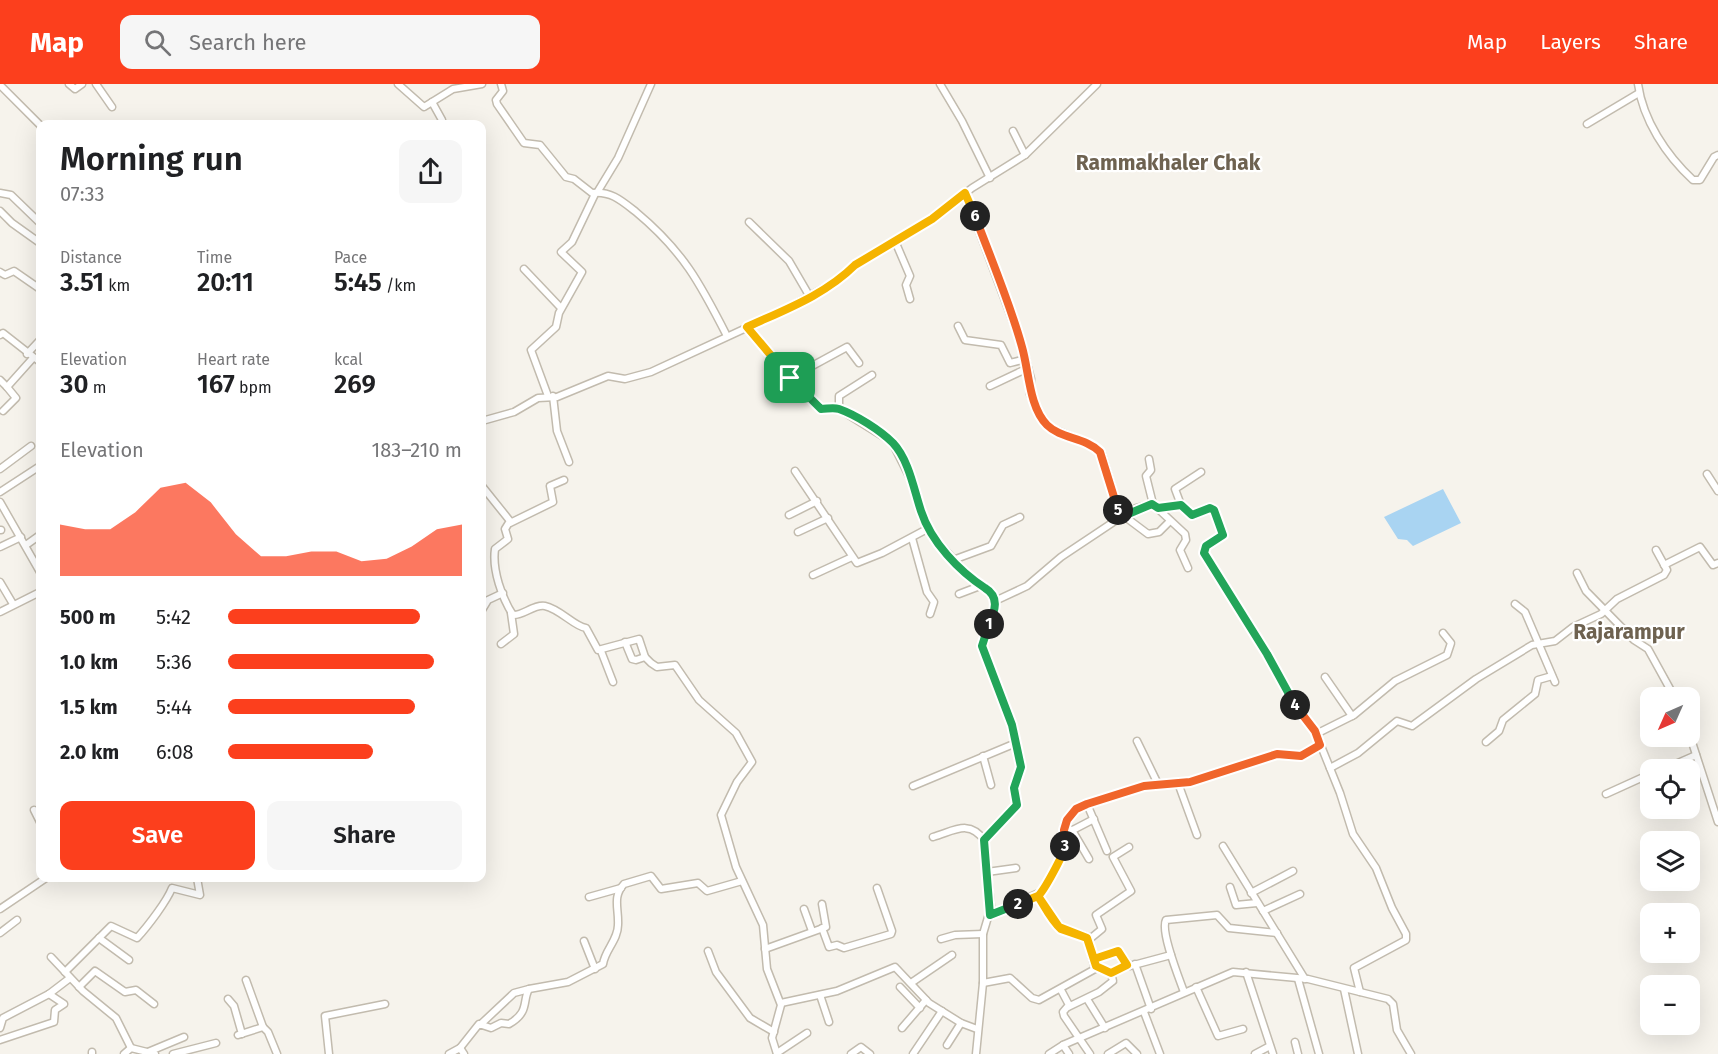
<!DOCTYPE html>
<html lang="en">
<head>
<meta charset="utf-8">
<style>
	body { margin:0; font-family:"Fira Sans",sans-serif; background:#f6f6f6; color:#202124; height:100vh; display:flex; flex-direction:column; font-size:22px; white-space:nowrap }
	* { box-sizing:border-box; margin:0 }
	p { font-size:20px; color:#757577 }
	.icon { flex:none; width:33px; height:33px; fill:none; stroke:currentColor; stroke-width:2; stroke-linecap:round; stroke-linejoin:round }
	.map { position:relative; flex:1; overflow:hidden }
	.sheet { position:absolute; left:36px; top:36px; width:450px; height:762px; display:flex; flex-direction:column; background:#fff; border-radius:12px; box-shadow:0 6px 24px #0002 }
	.sheet>* { flex:none }
	.needle { width:39px; rotate:225deg }
	.fabs { position:absolute; left:1640px; top:603px; display:grid; gap:12px }
	.fabs a { display:grid; place-items:center; width:60px; height:60px; border-radius:12px; background:#fff; box-shadow:0 6px 24px #0002; font-size:30px }
	.pin { position:absolute; display:grid; place-items:center; width:51px; height:51px; color:#fff; margin:-26px; border-radius:12px; box-shadow:0 3px 9px #0006 }
	.km { position:absolute; width:30px; height:30px; margin:-15px; border-radius:50%; background:#222; color:#fff; font-size:16px; line-height:30px; text-align:center }
	.round { display:grid; place-items:center; flex:none; width:63px; height:63px; border-radius:12px; background:#f6f6f6 }
	.overview { display:flex; align-items:center; justify-content:space-between; height:102px; padding:0 24px }
	h1 { font-size:33px; font-weight:600; line-height:45px }
	.figures { display:grid; grid-template-columns:repeat(3,1fr); gap:9px; height:102px; padding:6px 24px }
	.figures div { display:grid; align-content:center }
	.figures b { font-size:26px; font-weight:600 }
	.figures small { font-size:16px; font-weight:400 }
	.figures p { font-size:16px }
	.chart { height:168px; padding:12px 24px }
	.chart p { display:flex; justify-content:space-between }
	.chart svg { width:100%; height:108px; margin-top:6px; fill:#fc3f1d; opacity:.7 }
	.action { display:flex; gap:12px; margin-top:auto; padding:12px 24px }
	.action a { flex:1; height:69px; border-radius:12px; background:#fc3f1d; color:#fff; font-size:24px; font-weight:600; line-height:69px; text-align:center }
	.action a+a { background:#f6f6f6; color:#202124 }
	ul { padding:0 24px; list-style:none; font-size:20px }
	li { display:grid; grid-template-columns:96px 72px 1fr; align-items:center; height:45px }
	li i { height:15px; border-radius:8px; background:#fc3f1d }
	header { display:flex; align-items:center; gap:36px; box-sizing:border-box; height:84px; padding:0 30px; background:#fc3f1d; color:#fff }
	header strong { font-size:28px }
	nav { display:flex; gap:33px; margin-inline-start:auto; font-size:21px }
	.search { width:420px; height:54px; background:#f6f6f6; display:flex; align-items:center; gap:15px; box-sizing:border-box; padding:0 21px; border-radius:12px; color:#757577; font-size:22px }
	.map>svg:first-child { display:block }
</style>
</head>
<body>
<header>
<strong>Map</strong>
<div class="search"><svg class="icon" aria-label="search" viewBox="0 0 24 24"><circle cx="10" cy="10" r="6"/><path d="M15 15l6 6"/></svg>Search here</div>
<nav><a>Map</a><a>Layers</a><a>Share</a></nav>
</header>
<div class="map">
<svg width="1718" height="970" viewBox="0 0 1718 970">
	<rect width="100%" height="100%" fill="#f6f3ec"/>
	<!-- water -->
	<path fill="#a9d4f2" d="M1443 405 1461 439 1413 462 1407 456 1398 455 1384 433Z"/>
	<g fill="none" stroke-linecap="round" stroke-linejoin="round">
		<defs>
			<g id="minor">
				<path d="M69 0 75 5 82 0"/>
				<path d="M96 0 112 23"/>
				<path d="M398 0 424 23 453 5 482 0"/>
				<path d="M501 0 503 7 496 16 497 20 524 59 540 61 566 93 574 95 592 109C611 107 621 116 636 128 683 167 700 199 727 252"/>
				<path d="M940 0 962 37 990 94"/>
				<path d="M1638 0C1643 36 1666 71 1693 96H1700L1714 73 1718 71"/>
				<path d="M0 1 40 41"/>
				<path d="M432 18 442 36"/>
				<path d="M1587 40 1639 9"/>
				<path d="M1013 47 1025 71"/>
				<path d="M598 107 618 74 651 0"/>
				<path d="M0 109 11 111 40 139"/>
				<path d="M965 109 1022 262 1031 295 1030 310 1039 330 1051 344 1094 362 1102 370 1121 433 1061 473 1027 502 995 517"/>
				<path d="M0 127 12 139 40 159"/>
				<path d="M749 138 789 177 810 213"/>
				<path d="M895 157 910 192 906 201 910 215"/>
				<path d="M524 185 561 224"/>
				<path d="M0 188 5 191 14 187 40 205"/>
				<path d="M958 242 965 256 1001 261 1010 279 1026 275"/>
				<path d="M747 243 821 325H839L892 358 910 394 927 441 937 457 973 497 988 506 996 519 982 562 1012 641 1021 683 1014 704 1016 721 984 756 991 823 983 850V899L976 970"/>
				<path d="M0 251 3 249 40 278"/>
				<path d="M27 270 40 256"/>
				<path d="M790 294 847 263 859 279"/>
				<path d="M0 296 7 303 33 274"/>
				<path d="M990 302 1028 284"/>
				<path d="M548 312 531 266 556 243 559 229 582 188 561 168 572 158 595 110"/>
				<path d="M553 312 557 347 569 378"/>
				<path d="M839 325V312L872 291"/>
				<path d="M3 327 16 314 7 303"/>
				<path d="M482 337 514 328 538 314 557 313 608 292 625 295 651 288 783 227 831 200 855 181 932 135 972 104 1025 71 1097 0"/>
				<path d="M1149 375 1151 386 1146 392 1153 420"/>
				<path d="M0 385 31 362"/>
				<path d="M795 387 857 479 882 469 929 444"/>
				<path d="M1707 390 1718 407"/>
				<path d="M482 402 510 437 505 445 508 455 495 465C492 486 502 514 513 531 523 532 534 520 545 522 560 525 575 543 586 544L598 566 639 555 645 573 651 579 657 583 675 581 699 616 736 649 752 678 737 698 721 731 736 783 763 841 767 885 781 921 772 954 777 970"/>
				<path d="M0 408 40 382"/>
				<path d="M0 418 40 488"/>
				<path d="M1181 421 1175 405 1201 388"/>
				<path d="M1158 424 1179 421 1192 431 1210 424 1214 426 1223 451 1206 462 1204 469 1267 570 1298 627 1315 647 1340 709 1353 750 1376 784 1392 824 1406 850V856L1354 884 1360 908"/>
				<path d="M789 431 817 417"/>
				<path d="M1124 432 1148 450 1159 448 1170 437"/>
				<path d="M1121 433 1136 424 1152 420 1155 422 1185 450 1186 456 1180 466 1188 484"/>
				<path d="M510 439 553 418 550 402 564 396"/>
				<path d="M0 446H1"/>
				<path d="M798 448 828 434"/>
				<path d="M912 454 927 508 934 518 930 530"/>
				<path d="M26 461 40 451"/>
				<path d="M0 463 21 453"/>
				<path d="M953 476 991 462 1003 441 1020 433"/>
				<path d="M1664 481 1700 463 1713 481 1718 479"/>
				<path d="M1577 489 1586 507 1634 556 1648 565 1675 614"/>
				<path d="M813 491 852 473"/>
				<path d="M0 498 13 520"/>
				<path d="M959 510 980 502"/>
				<path d="M1515 520 1525 528 1555 598"/>
				<path d="M482 526 488 516 503 509"/>
				<path d="M0 528 40 508"/>
				<path d="M625 558 632 575 636 576 645 573"/>
				<path d="M501 560 514 550 511 529"/>
				<path d="M601 567 613 598"/>
				<path d="M1325 593 1352 632"/>
				<path d="M1689 649 1718 738"/>
				<path d="M1316 650 1354 631 1395 597 1447 571 1451 559 1443 549"/>
				<path d="M1137 657 1158 700"/>
				<path d="M1486 658 1499 647 1503 636 1535 610 1538 596 1552 592"/>
				<path d="M983 672 991 701"/>
				<path d="M1330 684 1358 669 1397 637 1412 642 1476 595 1532 561 1555 557 1573 543 1601 530 1617 515 1664 491 1667 486 1656 466"/>
				<path d="M1662 686 1696 671"/>
				<path d="M1178 699 1197 751"/>
				<path d="M913 702 1016 659"/>
				<path d="M1606 710 1650 690"/>
				<path d="M1087 720 1107 767"/>
				<path d="M34 726 40 738"/>
				<path d="M1072 746 1089 775"/>
				<path d="M1069 748 1094 735"/>
				<path d="M933 753C954 747 969 735 984 756"/>
				<path d="M1223 762 1305 895"/>
				<path d="M987 788 1016 784"/>
				<path d="M1230 803 1236 821 1257 819"/>
				<path d="M1251 809 1293 787"/>
				<path d="M1038 812 1059 843 1091 854 1102 845 1096 831 1131 807 1113 773 1129 763"/>
				<path d="M589 813 621 804"/>
				<path d="M0 825 46 794"/>
				<path d="M804 825 812 847"/>
				<path d="M1263 827 1300 810"/>
				<path d="M990 831 1043 807 1064 766V742L1076 725 1144 702 1190 698 1277 670 1301 672 1320 661"/>
				<path d="M822 844 829 863 837 861 844 864 891 850 892 847 877 804"/>
				<path d="M0 849 17 836"/>
				<path d="M99 854 129 876"/>
				<path d="M941 855 955 851 983 850"/>
				<path d="M584 857 595 885"/>
				<path d="M765 865 826 843 822 820"/>
				<path d="M708 867 716 888 750 934 774 948"/>
				<path d="M51 873 83 907 116 934 131 964"/>
				<path d="M1094 875 1118 867 1130 882 1171 871"/>
				<path d="M1135 880 1151 925"/>
				<path d="M1096 882 1111 889 1127 881"/>
				<path d="M65 888 111 842 137 854C148 842 167 817 172 804L200 811 197 794"/>
				<path d="M1246 888 1273 970"/>
				<path d="M1298 895 1319 970"/>
				<path d="M246 896 263 943"/>
				<path d="M911 899 952 871"/>
				<path d="M983 899 1010 894 1032 914 1039 916 1095 885 1087 854"/>
				<path d="M79 903 95 887 125 908 136 906 154 920"/>
				<path d="M900 903 920 924"/>
				<path d="M1196 903 1218 952 1243 945"/>
				<path d="M1344 905 1358 970"/>
				<path d="M1061 906 1069 921 1063 928 1064 932 1090 970"/>
				<path d="M1184 908C1179 894 1160 847 1166 836L1217 831 1229 844 1277 849"/>
				<path d="M820 911 829 938"/>
				<path d="M228 915 234 922 242 950"/>
				<path d="M1087 915 1105 944"/>
				<path d="M781 919 837 907 895 883 929 919 961 939 977 945"/>
				<path d="M1068 923 1099 908 1113 897 1111 889"/>
				<path d="M1144 928 1160 970"/>
				<path d="M481 940 514 909 529 905"/>
				<path d="M0 944 3 934 49 910 70 894"/>
				<path d="M902 944 926 916"/>
				<path d="M238 951 263 943 268 948 277 970"/>
				<path d="M0 956 54 938 55 926 64 920 49 910"/>
				<path d="M1295 958 1298 970"/>
				<path d="M947 961 961 939"/>
				<path d="M1063 961 1069 970"/>
				<path d="M460 964 479 940 491 944 501 939 509 940C530 928 522 917 529 905L568 898 603 880C605 866 618 856 618 841 619 825 612 813 624 800L651 792 661 805 698 799 707 807 742 797"/>
				<path d="M92 968V970"/>
				<path d="M148 968 184 953"/>
				<path d="M777 969 807 949"/>
				<path d="M124 970 131 964 155 970"/>
				<path d="M173 970 216 959"/>
				<path d="M329 970 325 932 385 920"/>
				<path d="M449 970 460 964 464 970"/>
				<path d="M851 970 861 963 870 970"/>
				<path d="M913 970 942 927"/>
				<path d="M1049 970 1063 961 1233 888 1308 895 1388 915 1393 920 1397 946 1411 970"/>
				<path d="M1108 970 1126 959 1137 970"/>
				<path d="M1255 970 1270 962"/>
			</g>
		</defs>
		<!-- minor casing -->
		<use href="#minor" stroke="#c2bbae" stroke-width="9"/>
		<!-- minor -->
		<use href="#minor" stroke="#fff" stroke-width="6"/>
	</g>
	<g fill="none" stroke-linecap="round" stroke-linejoin="round">
		<defs>
			<path id="split-1" d="M790 294 821 325C827 325 833 323 839 325 856 331 880 346 893 359 909 376 914 406 921 427 931 458 959 487 985 504 1000 513 995 527 989 540"/>
			<path id="split-2" d="M989 540 982 562 1012 641 1021 683 1014 704 1017 721 984 756 990 831 1018 820"/>
			<path id="split-3" d="M1018 820 1038 812 1059 843 1087 854 1096 882 1111 889 1127 881 1118 867 1094 875 1087 854 1061 845C1051 836 1045 823 1038 812 1044 807 1064 770 1065 762"/>
			<path id="split-4" d="M1065 762 1064 746 1067 736 1076 725 1087 720 1144 702 1190 698 1277 670 1301 672 1320 661 1315 647 1295 621"/>
			<path id="split-5" d="M1118 426 1121 433 1152 420 1158 424 1181 421 1192 431 1210 424 1214 426 1223 451 1206 462 1204 469 1267 570 1295 621"/>
			<path id="split-6" d="M975 132C991 175 1010 219 1022 263 1029 287 1029 323 1047 341 1061 355 1085 353 1100 368L1118 426"/>
			<path id="split-7" d="M790 294 747 243C784 226 825 211 855 181L932 135 965 109 975 132"/>
		</defs>
		<!-- split-1 casing -->
		<use href="#split-1" stroke="#fff" stroke-width="12"/>
		<!-- split-2 casing -->
		<use href="#split-2" stroke="#fff" stroke-width="12"/>
		<!-- split-3 casing -->
		<use href="#split-3" stroke="#fff" stroke-width="12"/>
		<!-- split-4 casing -->
		<use href="#split-4" stroke="#fff" stroke-width="12"/>
		<!-- split-5 casing -->
		<use href="#split-5" stroke="#fff" stroke-width="12"/>
		<!-- split-6 casing -->
		<use href="#split-6" stroke="#fff" stroke-width="12"/>
		<!-- split-7 casing -->
		<use href="#split-7" stroke="#fff" stroke-width="12"/>
		<!-- split-1 -->
		<use href="#split-1" stroke="#22a559" stroke-width="8"/>
		<!-- split-2 -->
		<use href="#split-2" stroke="#22a559" stroke-width="8"/>
		<!-- split-3 -->
		<use href="#split-3" stroke="#f5b400" stroke-width="8"/>
		<!-- split-4 -->
		<use href="#split-4" stroke="#f0652b" stroke-width="8"/>
		<!-- split-5 -->
		<use href="#split-5" stroke="#22a559" stroke-width="8"/>
		<!-- split-6 -->
		<use href="#split-6" stroke="#f0652b" stroke-width="8"/>
		<!-- split-7 -->
		<use href="#split-7" stroke="#f5b400" stroke-width="8"/>
	</g>
	<g text-anchor="middle" dominant-baseline="central" stroke-width="4.5" stroke-linejoin="round" paint-order="stroke">
		<!-- district labels -->
		<g font-size="21" font-weight="bold" fill="#6e6250" stroke="#fff">
			<text x="1168" y="79">Rammakhaler Chak</text>
			<text x="1629" y="548">Rajarampur</text>
		</g>
	</g>
</svg>
<div class="fabs">
<a><svg class="needle" viewBox="-14 -14 28 28"><path d="M0-13l5 13h-10z" fill="#e53935"/><path d="M0 13l5-13h-10z" fill="#757577"/></svg></a>
<a><svg class="icon" aria-label="locate" viewBox="0 0 24 24"><circle cx="12" cy="12" r="6"/><path d="M12 2v4M12 18v4M2 12h4M18 12h4"/></svg></a>
<a><svg class="icon" aria-label="layers" viewBox="0 0 24 24"><path d="M12 4l9 5-9 5-9-5zM3 14l9 5 9-5"/></svg></a>
<a>+</a>
<a>−</a>
</div>
<div class="pin" style="left:790px;top:294px;background:#1e9e55"><svg class="icon" aria-label="arrive" viewBox="0 0 24 24"><path d="M6 21V4h12l-3 4 3 4H6"/></svg></div>
<b class="km" style="left:989px;top:540px">1</b>
<b class="km" style="left:1018px;top:820px">2</b>
<b class="km" style="left:1065px;top:762px">3</b>
<b class="km" style="left:1295px;top:621px">4</b>
<b class="km" style="left:1118px;top:426px">5</b>
<b class="km" style="left:975px;top:132px">6</b>
<section class="sheet">
<div class="overview"><div><h1>Morning run</h1><p>07:33</p></div><a class="round"><svg class="icon" aria-label="share" viewBox="0 0 24 24"><path d="M12 15V3M7 8l5-5 5 5M5 13v7h14v-7"/></svg></a></div>
<div class="figures">
<div><p>Distance</p><b>3.51<small> km</small></b></div>
<div><p>Time</p><b>20:11</b></div>
<div><p>Pace</p><b>5:45<small> /km</small></b></div>
</div>
<div class="figures">
<div><p>Elevation</p><b>30<small> m</small></b></div>
<div><p>Heart rate</p><b>167<small> bpm</small></b></div>
<div><p>kcal</p><b>269</b></div>
</div>
<div class="chart"><p><span>Elevation</span>183–210 m</p>
<svg viewBox="0 0 160 44" preserveAspectRatio="none"><path d="M0 44V23L10 25L20 25L30 18L40 8L50 6L60 14L70 27L80 36L90 36L100 34L110 34L120 38L130 37L140 32L150 25L160 23V44z"/></svg>
</div>
<ul>
<li><b>500 m</b>5:42<i style="width:82%"></i></li>
<li><b>1.0 km</b>5:36<i style="width:88%"></i></li>
<li><b>1.5 km</b>5:44<i style="width:80%"></i></li>
<li><b>2.0 km</b>6:08<i style="width:62%"></i></li>
</ul>
<div class="action"><a>Save</a><a>Share</a></div>
</section>
</div>
</body>
</html>
